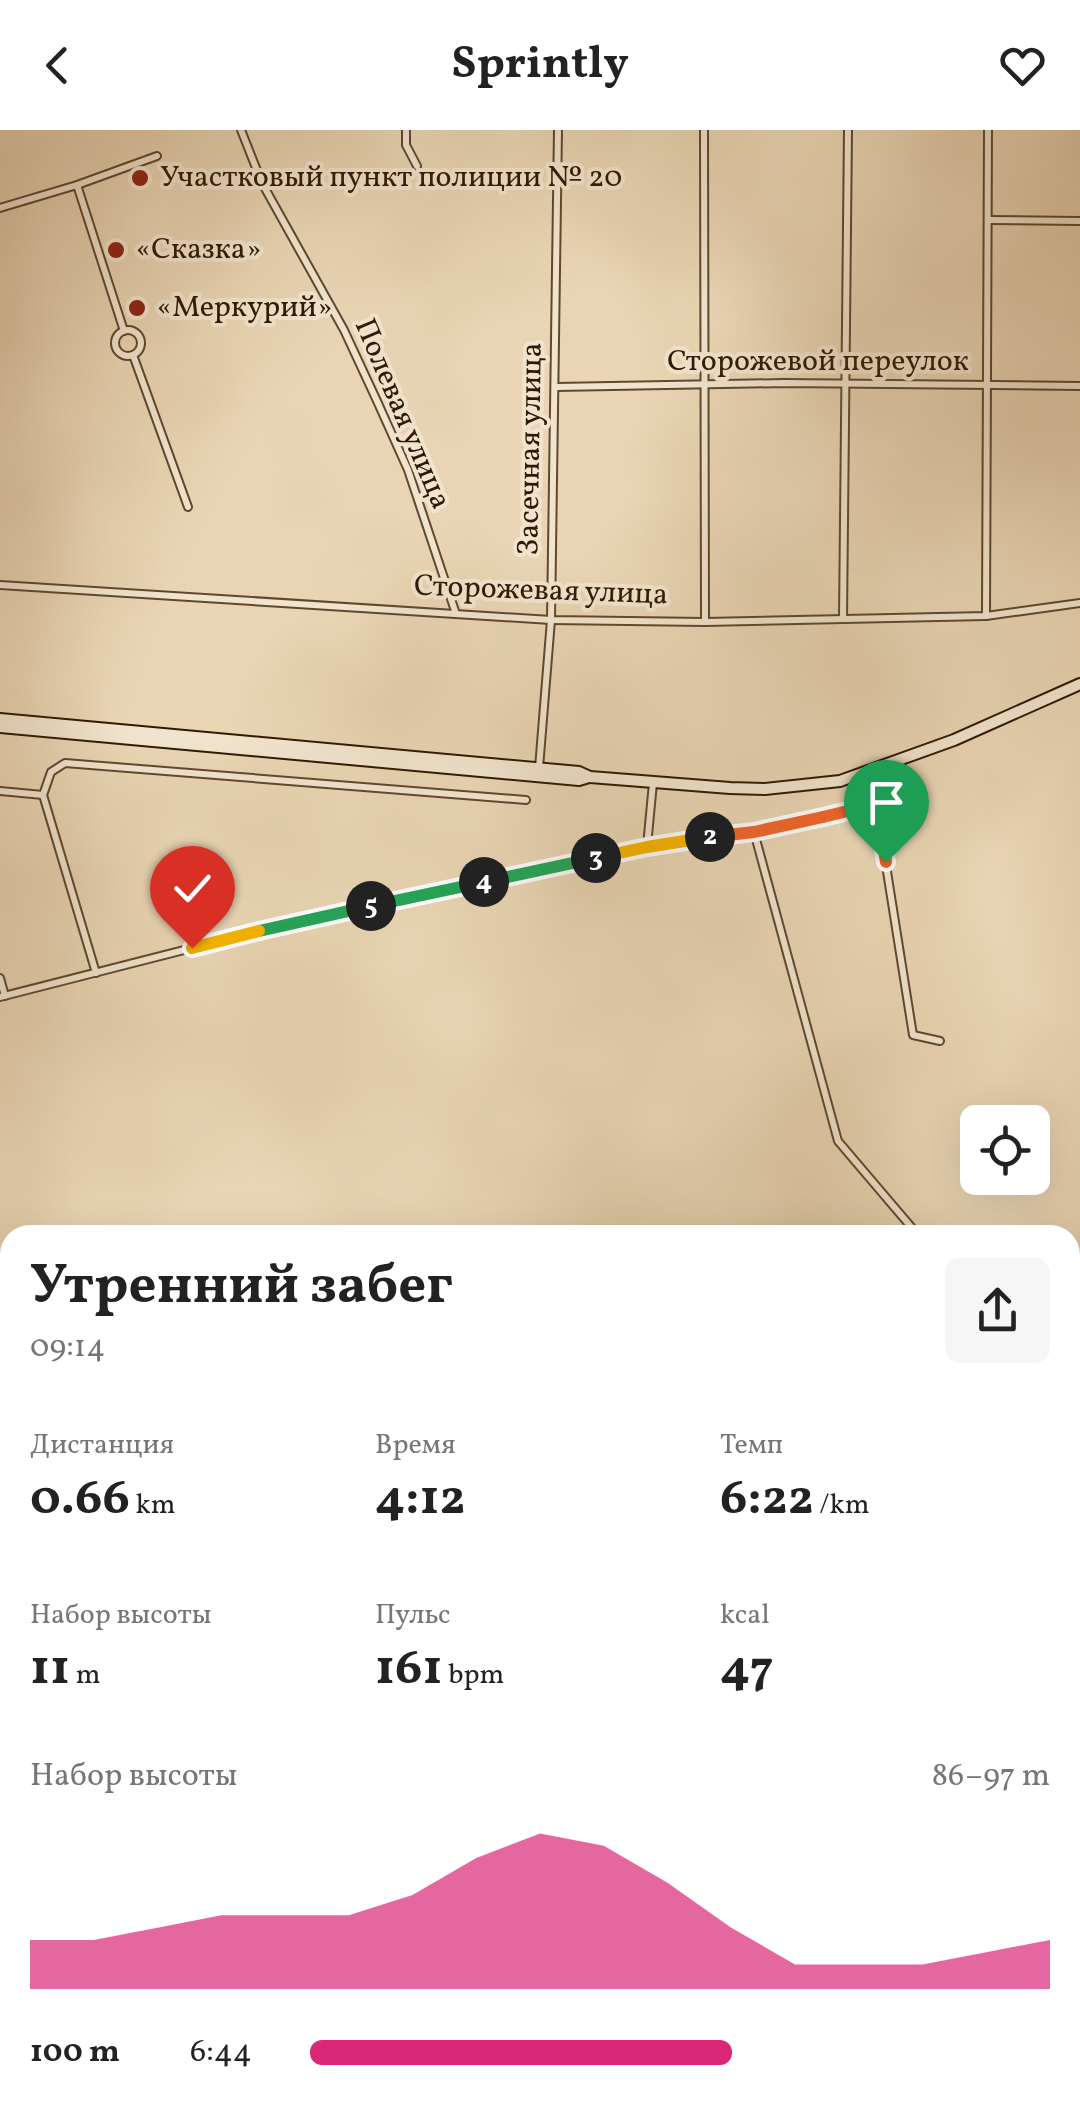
<!DOCTYPE html>
<html lang="ru">
<head>
<meta charset="utf-8">
<style>
	body { margin:0; font-family:Vollkorn,serif; background:#f6f6f6; color:#222; height:100vh; display:flex; flex-direction:column; font-size:38px; white-space:nowrap }
	* { box-sizing:border-box; margin:0 }
	p { font-size:32px; color:#767676 }
	.icon { flex:none; width:55px; height:55px; fill:none; stroke:currentColor; stroke-width:2; stroke-linecap:round; stroke-linejoin:round }
	.map { position:relative; flex:1; overflow:hidden }
	.panel { position:absolute; left:0px; top:1095px; width:1080px; height:888px; display:flex; flex-direction:column; background:#fff; border-radius:30px 30px 0 0; box-shadow:0 10px 40px #0002 }
	.panel>* { flex:none }
	.fabs { position:absolute; left:960px; top:975px; display:grid; gap:20px }
	.fabs a { display:grid; place-items:center; width:90px; height:90px; border-radius:15px; background:#fff; box-shadow:0 10px 40px #0002; font-size:50px }
	.pin { position:absolute; display:grid; place-items:center; width:85px; height:85px; color:#fff; margin:-102px -42px; border-radius:50% 50% 50% 0; rotate:-45deg; box-shadow:0 0 10px #0007 }
	.pin .icon { rotate:45deg }
	.km { position:absolute; width:50px; height:50px; margin:-25px; border-radius:50%; background:#222; color:#fff; font-size:28px; line-height:50px; text-align:center }
	.round { display:grid; place-items:center; flex:none; width:105px; height:105px; border-radius:15px; background:#f6f6f6 }
	.head { display:flex; align-items:center; justify-content:space-between; height:170px; padding:0 30px }
	h1 { font-size:55px; font-weight:700; line-height:75px }
	.figures { display:grid; grid-template-columns:repeat(3,1fr); gap:15px; height:170px; padding:10px 30px }
	.figures div { display:grid; align-content:center }
	.figures b { font-size:50px; font-weight:700 }
	.figures small { font-size:28px; font-weight:400 }
	.figures p { font-size:28px }
	.chart { height:280px; padding:20px 30px }
	.chart p { display:flex; justify-content:space-between }
	.chart svg { width:100%; height:180px; margin-top:10px; fill:#db2777; opacity:.7 }
	ul { padding:0 30px; list-style:none; font-size:32px }
	li { display:grid; grid-template-columns:160px 120px 1fr; align-items:center; height:75px }
	li i { height:25px; border-radius:12px; background:#db2777 }
	header { display:flex; justify-content:space-between; align-items:center; height:130px; padding:0 30px; background:#fff; font-size:45px; font-weight:700 }
	.map>svg:first-child { display:block }
</style>
</head>
<body>
<header><svg class="icon" aria-label="back" viewBox="0 0 24 24"><path d="M15 5l-7 7 7 7"/></svg>Sprintly<svg class="icon" aria-label="heart" viewBox="0 0 24 24"><path d="M12 20l-8-8c-3-5 5-10 8-4 3-6 11-1 8 4z"/></svg></header>
<div class="map">
<svg width="1080" height="1981" viewBox="0 0 1080 1981">
	<rect width="100%" height="100%" fill="#e9d5b4"/>
	<filter id="stains"><feTurbulence type="fractalNoise" baseFrequency=".002" numOctaves="4"/><feColorMatrix values="0 0 0 0 .2 0 0 0 0 .09 0 0 0 0 .02 0 0 0 .5 -.17"/></filter>
	<radialGradient id="worn" r=".72"><stop offset=".6" stop-color="#630" stop-opacity="0"/><stop offset="1" stop-color="#630" stop-opacity=".3"/></radialGradient>
	<g fill="none" stroke-linecap="round" stroke-linejoin="round">
		<defs>
			<g id="minor">
				<path d="M241 0 262 53 344 200 377 271 408 340 456 484"/>
				<path d="M406 0V15L417 36"/>
				<path d="M704 0 705 492"/>
				<path d="M77 55 124 201"/>
				<path d="M0 78 77 55 157 26"/>
				<path d="M988 90 1080 91"/>
				<circle cx="128" cy="213" r="13"/>
				<path d="M133 225 188 377"/>
				<path d="M556 257 784 253 1080 256"/>
				<path d="M0 455 551 490 705 492 986 486 1080 473"/>
				<path d="M986 486 988 0"/>
				<path d="M843 489 848 0"/>
				<path d="M539 638 551 490 558 0"/>
				<path d="M871 641 913 905 940 911"/>
				<path d="M0 661 43 665"/>
				<path d="M43 665 51 642 65 633 526 670"/>
				<path d="M43 665 96 843"/>
				<path d="M754 702 838 1011 918 1105"/>
				<path d="M647 716 653 653"/>
				<path d="M0 848 5 866"/>
				<path d="M0 867 290 793 647 717 754 702 877 674"/>
				<path d="M1070 1277 1080 1288"/>
				<path d="M1070 1730 1080 1717"/>
				<path d="M729 1972 734 1981"/>
				<path d="M967 1981 968 1972"/>
			</g>
			<g id="tertiary">
				<path d="M0 1843 10 1861"/>
				<path d="M71 1972 76 1981"/>
			</g>
			<g id="secondary">
				<path d="M0 589 579 642 590 647 730 658 765 659 840 651 954 610 1080 554"/>
				<path d="M0 597 579 650 589 647"/>
			</g>
		</defs>
		<!-- minor casing -->
		<use href="#minor" stroke="#5f482e" stroke-width="10"/>
		<!-- tertiary casing -->
		<use href="#tertiary" stroke="#5f482e" stroke-width="12"/>
		<!-- secondary casing -->
		<use href="#secondary" stroke="#311901" stroke-width="14"/>
		<!-- minor -->
		<use href="#minor" stroke="#f1e4ce" stroke-width="6"/>
		<!-- tertiary -->
		<use href="#tertiary" stroke="#f1e4ce" stroke-width="9"/>
		<!-- secondary -->
		<use href="#secondary" stroke="#f1e4ce" stroke-width="10"/>
		<defs>
			<path id="rail" d="M213 1981 272 1972"/>
		</defs>
		<!-- rail casing -->
		<use href="#rail" stroke="#311901" stroke-width="6"/>
		<!-- rail -->
		<use href="#rail" stroke="#f1e4ce" stroke-width="2.5" stroke-dasharray="8" stroke-linecap="butt"/>
	</g>
	<g fill="none" stroke-linecap="round" stroke-linejoin="round">
		<defs>
			<path id="split-1" d="M823 687 877 674 886 732"/>
			<path id="split-2" d="M710 707 754 702 823 687"/>
			<path id="split-3" d="M596 728 647 717 710 707"/>
			<path id="split-4" d="M484 752 596 728"/>
			<path id="split-5" d="M371 776 484 752"/>
			<path id="split-6" d="M259 801 371 776"/>
			<path id="split-7" d="M192 818 259 801"/>
		</defs>
		<!-- split-1 casing -->
		<use href="#split-1" stroke="#fff" stroke-width="20"/>
		<!-- split-2 casing -->
		<use href="#split-2" stroke="#fff" stroke-width="20"/>
		<!-- split-3 casing -->
		<use href="#split-3" stroke="#fff" stroke-width="20"/>
		<!-- split-4 casing -->
		<use href="#split-4" stroke="#fff" stroke-width="20"/>
		<!-- split-5 casing -->
		<use href="#split-5" stroke="#fff" stroke-width="20"/>
		<!-- split-6 casing -->
		<use href="#split-6" stroke="#fff" stroke-width="20"/>
		<!-- split-7 casing -->
		<use href="#split-7" stroke="#fff" stroke-width="20"/>
		<!-- split-1 -->
		<use href="#split-1" stroke="#f0652b" stroke-width="12"/>
		<!-- split-2 -->
		<use href="#split-2" stroke="#f0652b" stroke-width="12"/>
		<!-- split-3 -->
		<use href="#split-3" stroke="#f5b400" stroke-width="12"/>
		<!-- split-4 -->
		<use href="#split-4" stroke="#22a559" stroke-width="12"/>
		<!-- split-5 -->
		<use href="#split-5" stroke="#22a559" stroke-width="12"/>
		<!-- split-6 -->
		<use href="#split-6" stroke="#22a559" stroke-width="12"/>
		<!-- split-7 -->
		<use href="#split-7" stroke="#f5b400" stroke-width="12"/>
	</g>
	<!-- markers -->
	<g fill="#8f2418" stroke="#f1e4ce" stroke-width="4">
		<circle cx="140" cy="48" r="10"/>
		<circle cx="116" cy="120" r="10"/>
		<circle cx="137" cy="178" r="10"/>
	</g>
	<g text-anchor="middle" dominant-baseline="central" stroke-width="8" stroke-linejoin="round" paint-order="stroke">
		<!-- poi labels -->
		<g font-size="30" fill="#311901" stroke="#f1e4ce" text-anchor="start">
			<text x="160" y="48">Участковый пункт полиции № 20</text>
			<text x="136" y="120">«Сказка»</text>
			<text x="157" y="178">«Меркурий»</text>
		</g>
		<!-- street labels -->
		<g font-size="30" fill="#311901" stroke="#f1e4ce">
			<text x="818" y="232">Сторожевой переулок</text>
			<text transform="translate(402 284) rotate(67)">Полевая улица</text>
			<text transform="translate(531 319) rotate(-89)">Засечная улица</text>
			<text transform="translate(541 461) rotate(2)">Сторожевая улица</text>
		</g>
	</g>
	<rect width="100%" height="100%" filter="url(#stains)"/>
	<rect width="100%" height="100%" fill="url(#worn)"/>
</svg>
<div class="fabs">
<a><svg class="icon" aria-label="locate" viewBox="0 0 24 24"><circle cx="12" cy="12" r="6"/><path d="M12 2v4M12 18v4M2 12h4M18 12h4"/></svg></a>
</div>
<div class="pin" style="left:886px;top:732px;background:#1e9e55"><svg class="icon" aria-label="arrive" viewBox="0 0 24 24"><path d="M6 21V4h12l-3 4 3 4H6"/></svg></div>
<div class="pin" style="left:192px;top:818px;background:#d93025"><svg class="icon" aria-label="check" viewBox="0 0 24 24"><path d="M5 12l5 5 9-10"/></svg></div>
<b class="km" style="left:710px;top:707px">2</b>
<b class="km" style="left:596px;top:728px">3</b>
<b class="km" style="left:484px;top:752px">4</b>
<b class="km" style="left:371px;top:776px">5</b>
<section class="panel">
<div class="head"><div><h1>Утренний забег</h1><p>09:14</p></div><a class="round"><svg class="icon" aria-label="share" viewBox="0 0 24 24"><path d="M12 15V3M7 8l5-5 5 5M5 13v7h14v-7"/></svg></a></div>
<div class="figures">
<div><p>Дистанция</p><b>0.66<small> km</small></b></div>
<div><p>Время</p><b>4:12</b></div>
<div><p>Темп</p><b>6:22<small> /km</small></b></div>
</div>
<div class="figures">
<div><p>Набор высоты</p><b>11<small> m</small></b></div>
<div><p>Пульс</p><b>161<small> bpm</small></b></div>
<div><p>kcal</p><b>47</b></div>
</div>
<div class="chart"><p><span>Набор высоты</span>86–97 m</p>
<svg viewBox="0 0 160 44" preserveAspectRatio="none"><path d="M0 44V32L10 32L20 29L30 26L40 26L50 26L60 21L70 12L80 6L90 9L100 18L110 29L120 38L130 38L140 38L150 35L160 32V44z"/></svg>
</div>
<ul>
<li><b>100 m</b>6:44<i style="width:57%"></i></li>
</ul>
</section>
</div>
</body>
</html>
